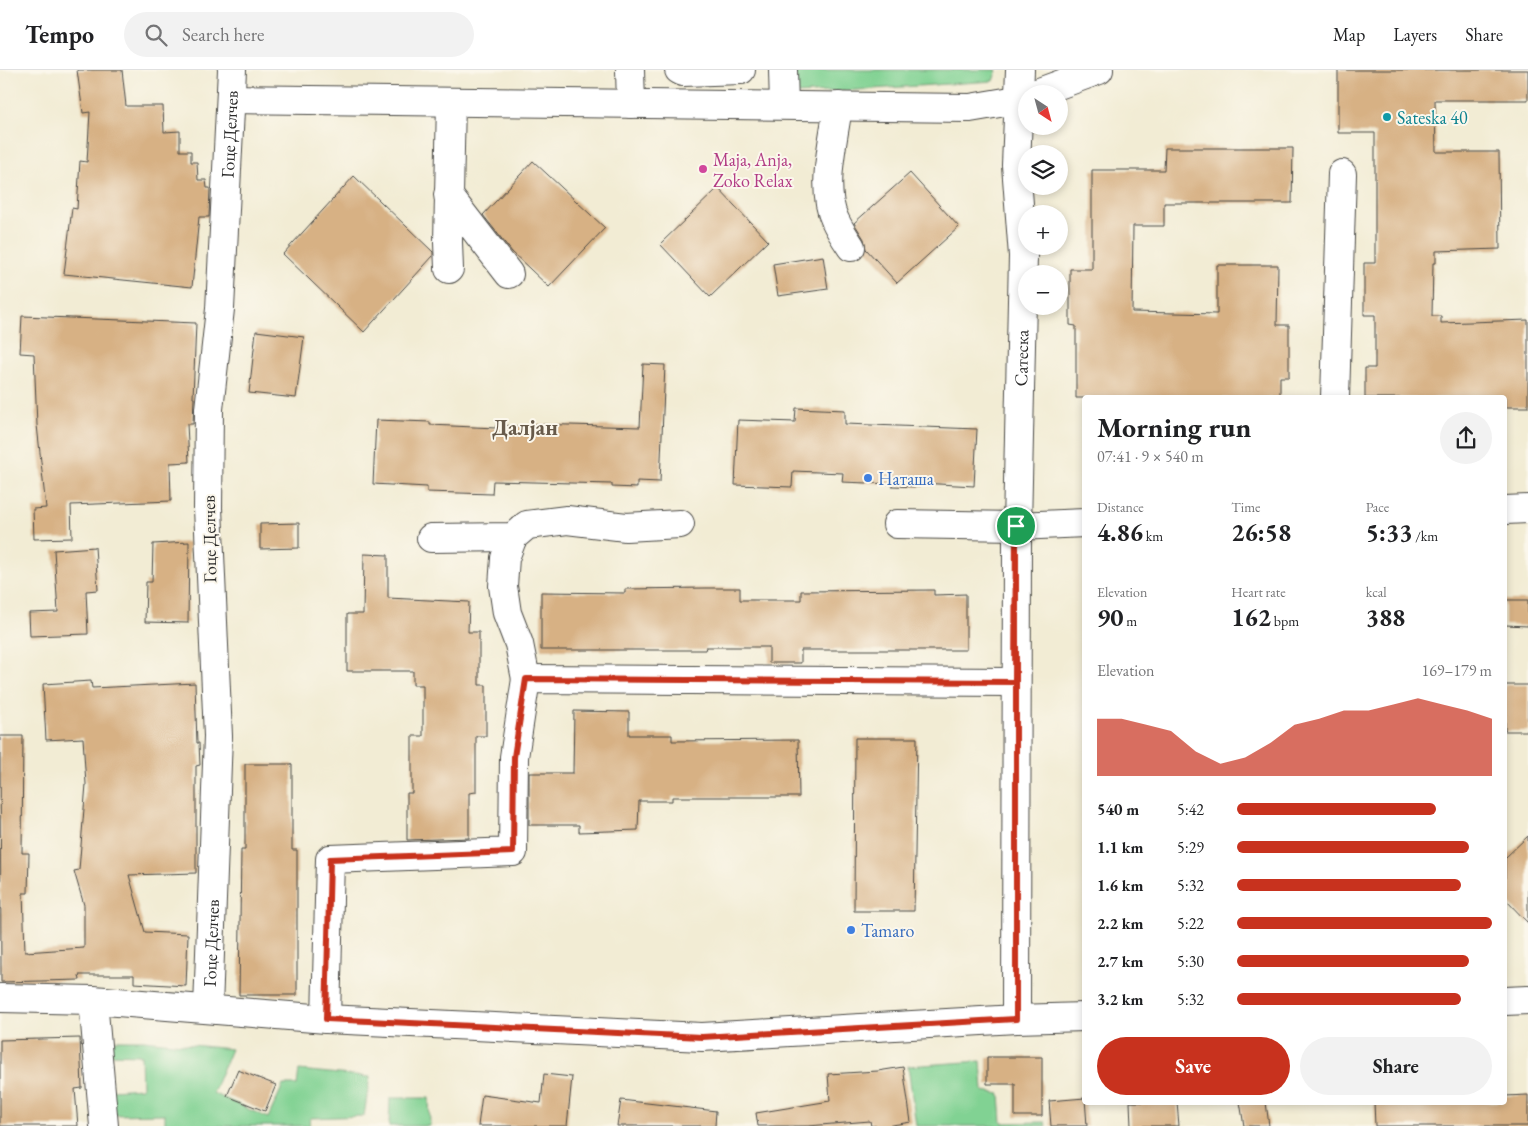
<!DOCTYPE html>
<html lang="en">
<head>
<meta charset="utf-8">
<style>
	body { margin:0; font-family:"EB Garamond",serif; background:#f2f2f2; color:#202124; height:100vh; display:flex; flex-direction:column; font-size:19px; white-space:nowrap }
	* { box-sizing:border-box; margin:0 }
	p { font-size:16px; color:#757577 }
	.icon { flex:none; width:28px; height:28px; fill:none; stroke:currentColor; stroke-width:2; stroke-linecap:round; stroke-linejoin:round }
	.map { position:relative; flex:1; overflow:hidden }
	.sheet { position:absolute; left:1082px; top:325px; width:425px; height:710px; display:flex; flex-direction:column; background:#fff; border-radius:5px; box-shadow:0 2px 8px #0003 }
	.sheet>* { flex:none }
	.needle { width:32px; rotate:144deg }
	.fabs { position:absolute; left:1018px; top:15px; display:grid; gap:10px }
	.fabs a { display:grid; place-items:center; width:50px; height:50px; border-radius:50%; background:#fff; box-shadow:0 2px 8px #0003; font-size:25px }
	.pin { position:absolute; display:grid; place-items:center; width:42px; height:42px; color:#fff; margin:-21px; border:2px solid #fff; border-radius:50%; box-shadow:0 1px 5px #0007 }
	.round { display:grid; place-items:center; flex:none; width:52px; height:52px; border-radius:26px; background:#f2f2f2 }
	.headline { display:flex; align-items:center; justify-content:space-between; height:85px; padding:0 15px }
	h1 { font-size:28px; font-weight:700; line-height:38px }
	.stats { display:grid; grid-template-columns:repeat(3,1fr); gap:8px; height:85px; padding:5px 15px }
	.stats div { display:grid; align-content:center }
	.stats b { font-size:25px; font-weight:700 }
	.stats small { font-size:14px; font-weight:400 }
	.stats p { font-size:14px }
	.chart { height:140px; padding:10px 15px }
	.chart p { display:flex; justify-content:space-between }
	.chart svg { width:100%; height:90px; margin-top:5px; fill:#c8321e; opacity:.7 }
	.cta { display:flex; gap:10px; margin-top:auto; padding:10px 15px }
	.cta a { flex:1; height:58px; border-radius:30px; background:#c8321e; color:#fff; font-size:20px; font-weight:700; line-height:58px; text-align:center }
	.cta a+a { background:#f2f2f2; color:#202124 }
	ul { padding:0 15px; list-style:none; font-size:16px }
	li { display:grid; grid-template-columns:80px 60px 1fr; align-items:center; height:38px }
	li i { height:12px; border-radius:6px; background:#c8321e }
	header { display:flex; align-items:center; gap:30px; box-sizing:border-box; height:70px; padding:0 25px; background:#fff; border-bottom:1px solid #e0e0e0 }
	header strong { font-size:24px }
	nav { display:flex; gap:28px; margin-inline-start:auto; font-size:18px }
	.search { width:350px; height:45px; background:#f2f2f2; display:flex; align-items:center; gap:12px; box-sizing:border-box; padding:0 18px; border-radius:28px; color:#757577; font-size:19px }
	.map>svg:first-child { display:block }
</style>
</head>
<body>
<header>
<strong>Tempo</strong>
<div class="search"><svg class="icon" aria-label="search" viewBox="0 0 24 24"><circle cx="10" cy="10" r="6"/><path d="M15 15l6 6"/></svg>Search here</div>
<nav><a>Map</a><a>Layers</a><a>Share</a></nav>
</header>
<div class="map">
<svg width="1528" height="1056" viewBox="0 0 1528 1056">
	<rect width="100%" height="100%" fill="#fbf7ec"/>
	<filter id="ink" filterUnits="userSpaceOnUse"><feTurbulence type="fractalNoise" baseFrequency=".02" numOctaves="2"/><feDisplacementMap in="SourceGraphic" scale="10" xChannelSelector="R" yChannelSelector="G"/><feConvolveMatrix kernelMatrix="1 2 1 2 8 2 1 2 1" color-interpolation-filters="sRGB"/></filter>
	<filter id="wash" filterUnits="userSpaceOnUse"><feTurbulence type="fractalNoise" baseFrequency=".0096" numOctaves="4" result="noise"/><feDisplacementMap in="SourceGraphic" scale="20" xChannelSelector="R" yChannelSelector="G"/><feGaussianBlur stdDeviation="1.12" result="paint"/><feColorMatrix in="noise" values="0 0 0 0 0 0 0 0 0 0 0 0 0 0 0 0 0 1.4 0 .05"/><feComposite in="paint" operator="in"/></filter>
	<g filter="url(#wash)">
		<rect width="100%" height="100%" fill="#f2ecd4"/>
		<!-- green -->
		<g fill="#81d293" stroke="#567e5f">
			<path d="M790 0H997L993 11 797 24Z"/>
			<path d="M106 970H144L231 979 213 1023 268 1048 283 1015H297L299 1000 370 1007 364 1046 310 1048 309 1056H165V1044L111 1045V1020L142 1018 141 985 105 984Z"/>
			<path d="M981 991 983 1021 1000 1024 1002 1053 1045 1052 1046 1056H916L908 996Z"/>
			<path d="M390 1028H429L430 1056H389Z"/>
		</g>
		<g id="blocks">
			<!-- building -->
			<g fill="#d7b184">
				<path d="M77 0H122L126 36H163L164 62 180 61V81H191V92H197L198 110H206L207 118H210L209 147H199L192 217 64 204 72 138 77 139 80 91 87 92 90 42 83 43Z"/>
				<path d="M1338 0H1528V30H1435L1436 82H1499L1500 179 1436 181V193H1433L1432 246H1441V253L1528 250V337H1505V328H1365V298H1375V245H1364V193H1375V63H1338Z"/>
				<path d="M1165 78H1293L1292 133H1164V156H1133L1132 242 1217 244V195H1278L1277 255H1289V307H1280V328H1076V256L1070 255V199H1092V100H1164Z"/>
				<path d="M533 91 605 158 549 217 512 182 483 145Z"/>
				<path d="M910 103 959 157 897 213 866 179 864 169 854 153Z"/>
				<path d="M354 106 433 182V186L364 262 283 184Z"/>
				<path d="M718 118 768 171 710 227 660 174Z"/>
				<path d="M823 186 828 219 778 226 773 194Z"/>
				<path d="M22 246 196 253 193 328H194L193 354H187L189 392 170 393 171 431 71 435 72 468 34 469 33 439 46 438 37 355 34 284 20 283Z"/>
				<path d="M256 261 304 267 296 328 249 323Z"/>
				<path d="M643 294 665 295 660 412 637 411V418L612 417V414L493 411 492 424 427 422V417L373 414 376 350 430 352V355L496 358V355L534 357V354L640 357Z"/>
				<path d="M796 338 845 340V354L977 359 974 416 921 413 920 417 892 416V414L842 412 843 403 793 401 792 417 735 415 738 350 795 352Z"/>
				<path d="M299 453V478L260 479V454Z"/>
				<path d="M189 472 188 553 145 552 146 512H152L153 474Z"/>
				<path d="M95 477 98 520 86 521 88 564 30 566 29 543 58 542 54 480Z"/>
				<path d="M364 484 388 485V528L469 532 468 562H479V615H486V666H476V722L469 723V768L407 770V723H412V666H423V615H413V601H347V544H363Z"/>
				<path d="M706 518H740V530H801V521L934 520V525L966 524V580H801V593H769V577H706L705 580H541V522L625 523V519Z"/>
				<path d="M1505 530H1528V556L1505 555Z"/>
				<path d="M91 611 92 618 195 613 197 673H199L200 695 196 696V803L129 805 145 862 188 864 186 916 134 913V905H79L80 910 1 912 0 666H23L22 783H29L28 823H23L25 882 84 878V835L74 801 79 800 86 714 83 668 46 670 43 614Z"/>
				<rect x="1505" y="615" width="23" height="46"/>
				<path d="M574 641 629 642V665H672V671L798 670 799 727H672V731H639L638 760 579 762V755H529V703H573Z"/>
				<path d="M855 668H917L914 841H854Z"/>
				<path d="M245 694H292V780H297V925H239L241 780H245Z"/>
				<path d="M1528 766V853L1505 829V788Z"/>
				<path d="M80 968 82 1018 75 1019 78 1056H0V970Z"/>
				<path d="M987 987H1042V1046H1015V1014H987Z"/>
				<path d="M903 997 911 1052 886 1056H871L870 1051 808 1056H758L756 1043 830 1031 828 1004 878 1001Z"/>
				<path d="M238 1000 276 1015 265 1041 227 1026Z"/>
				<path d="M544 1004 572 1007 567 1056H478L482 1025 541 1033Z"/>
				<path d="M1528 1025V1056H1375L1374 1032H1505V1026Z"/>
				<path d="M1085 1028 1087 1056H1051L1049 1031Z"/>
				<path d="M621 1030 716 1041 715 1056H617Z"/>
				<path d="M1130 1032H1177L1179 1056H1131Z"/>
				<path d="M1240 1032H1266L1269 1056H1244Z"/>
			</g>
		</g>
	</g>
	<g filter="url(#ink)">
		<use href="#blocks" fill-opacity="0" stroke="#494844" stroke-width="1"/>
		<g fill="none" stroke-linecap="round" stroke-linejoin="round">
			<defs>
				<g id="minor">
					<path d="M630 0 631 34"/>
					<path d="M679 0 683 2 741 0"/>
					<path d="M783 0 784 35"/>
					<path d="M1034 24 1099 0"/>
					<path d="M231 29 970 38 1017 30 1026 26"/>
					<path d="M838 36C834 69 820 119 835 150 839 159 845 168 851 177"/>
					<path d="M448 125 509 204"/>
					<path d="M449 199 448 172 451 32"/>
					<path d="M1335 328 1342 104"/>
					<path d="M1505 440 1528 439"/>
					<path d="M897 454 1017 456 1085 453"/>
					<path d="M513 467 505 488 503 516 507 543 519 574 526 609"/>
					<path d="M431 468 513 467 527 455 567 450 626 457 680 454"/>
					<path d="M0 928 93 930 326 949 702 967 1016 949 1085 947"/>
					<path d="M93 930 104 1056"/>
					<path d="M1505 931 1528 930"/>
					<path id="s1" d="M208 938 218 666 208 438 209 339 220 239 232 0"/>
					<path d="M326 949 330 789 513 782 514 687 526 609 1015 612"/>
					<path id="s2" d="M1016 949 1017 456 1023 186 1016 95 1020 0"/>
				</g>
			</defs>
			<!-- minor casing -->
			<use href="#minor" stroke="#494844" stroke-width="30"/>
			<!-- minor -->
			<use href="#minor" stroke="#fff" stroke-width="28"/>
		</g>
	</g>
	<g fill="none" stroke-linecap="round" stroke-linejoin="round" filter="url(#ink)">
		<defs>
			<path id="route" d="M1016 456V949L702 967 326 949 330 789 513 782 514 687 526 609 1015 612Z"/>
		</defs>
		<!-- route casing -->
		<use href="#route" stroke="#fff" stroke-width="10"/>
		<!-- route -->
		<use href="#route" stroke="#c8321e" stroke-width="6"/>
	</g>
	<!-- markers -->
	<circle fill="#0f9aa8" stroke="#fbf7ec" stroke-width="2" cx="1387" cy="47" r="5"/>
	<circle fill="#d1479c" stroke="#fbf7ec" stroke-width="2" cx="703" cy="99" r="5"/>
	<g fill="#3f7fe0" stroke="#fbf7ec" stroke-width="2">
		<circle cx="868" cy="408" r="5"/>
		<circle cx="851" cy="860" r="5"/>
	</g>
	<g text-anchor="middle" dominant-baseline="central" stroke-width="4" stroke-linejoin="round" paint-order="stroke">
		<!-- culture labels -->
		<g font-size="18" fill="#0d838f" stroke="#fbf7ec" text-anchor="start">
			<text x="1397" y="47">Sateska 40</text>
		</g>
		<!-- street labels -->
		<g font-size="18" fill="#2b2b2b" stroke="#fbf7ec">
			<text stroke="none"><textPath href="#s1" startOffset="875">Гоце Делчев</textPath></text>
			<text stroke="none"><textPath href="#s2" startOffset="661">Сатеска</textPath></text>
			<text transform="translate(209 469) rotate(-91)">Гоце Делчев</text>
			<text stroke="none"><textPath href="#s1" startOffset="65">Гоце Делчев</textPath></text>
		</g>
		<!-- hotel labels -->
		<g font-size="18" fill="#b23c85" stroke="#fbf7ec" text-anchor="start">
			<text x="713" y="89">Maja, Anja,<tspan x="713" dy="21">Zoko Relax</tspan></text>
		</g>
		<!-- shop labels -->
		<g font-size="18" fill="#366cbe" stroke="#fbf7ec" text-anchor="start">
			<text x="878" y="408">Наташа</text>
			<text x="861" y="860">Tamaro</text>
		</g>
		<!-- district labels -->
		<g font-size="22" font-weight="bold" fill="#675a4a" stroke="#fbf7ec">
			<text x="525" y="357">Далјан</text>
		</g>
	</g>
</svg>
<div class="fabs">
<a><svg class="needle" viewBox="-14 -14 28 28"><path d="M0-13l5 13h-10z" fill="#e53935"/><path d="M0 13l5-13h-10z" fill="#757577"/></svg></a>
<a><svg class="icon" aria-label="layers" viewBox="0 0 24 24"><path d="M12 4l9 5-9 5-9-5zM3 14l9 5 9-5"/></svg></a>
<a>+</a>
<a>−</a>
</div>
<div class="pin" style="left:1016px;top:456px;background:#1e9e55"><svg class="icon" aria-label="arrive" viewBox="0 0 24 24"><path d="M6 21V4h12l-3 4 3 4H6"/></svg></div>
<section class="sheet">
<div class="headline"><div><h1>Morning run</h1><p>07:41 · 9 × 540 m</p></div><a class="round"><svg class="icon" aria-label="share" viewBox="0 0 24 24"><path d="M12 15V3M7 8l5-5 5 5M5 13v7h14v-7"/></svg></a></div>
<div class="stats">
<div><p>Distance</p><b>4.86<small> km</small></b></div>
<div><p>Time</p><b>26:58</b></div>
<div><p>Pace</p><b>5:33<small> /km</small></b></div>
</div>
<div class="stats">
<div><p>Elevation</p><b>90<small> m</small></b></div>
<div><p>Heart rate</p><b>162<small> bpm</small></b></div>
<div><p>kcal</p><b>388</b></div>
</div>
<div class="chart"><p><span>Elevation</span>169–179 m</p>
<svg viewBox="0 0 160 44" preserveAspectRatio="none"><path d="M0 44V16L10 16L20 19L30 22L40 32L50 38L60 35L70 28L80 19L90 16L100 12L110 12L120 9L130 6L140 9L150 12L160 16V44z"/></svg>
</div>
<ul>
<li><b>540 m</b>5:42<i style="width:78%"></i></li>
<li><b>1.1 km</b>5:29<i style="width:91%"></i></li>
<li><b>1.6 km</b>5:32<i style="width:88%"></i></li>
<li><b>2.2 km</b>5:22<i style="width:100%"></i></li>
<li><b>2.7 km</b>5:30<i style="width:91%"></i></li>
<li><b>3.2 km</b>5:32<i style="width:88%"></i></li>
</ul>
<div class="cta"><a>Save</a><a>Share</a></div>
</section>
</div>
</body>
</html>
